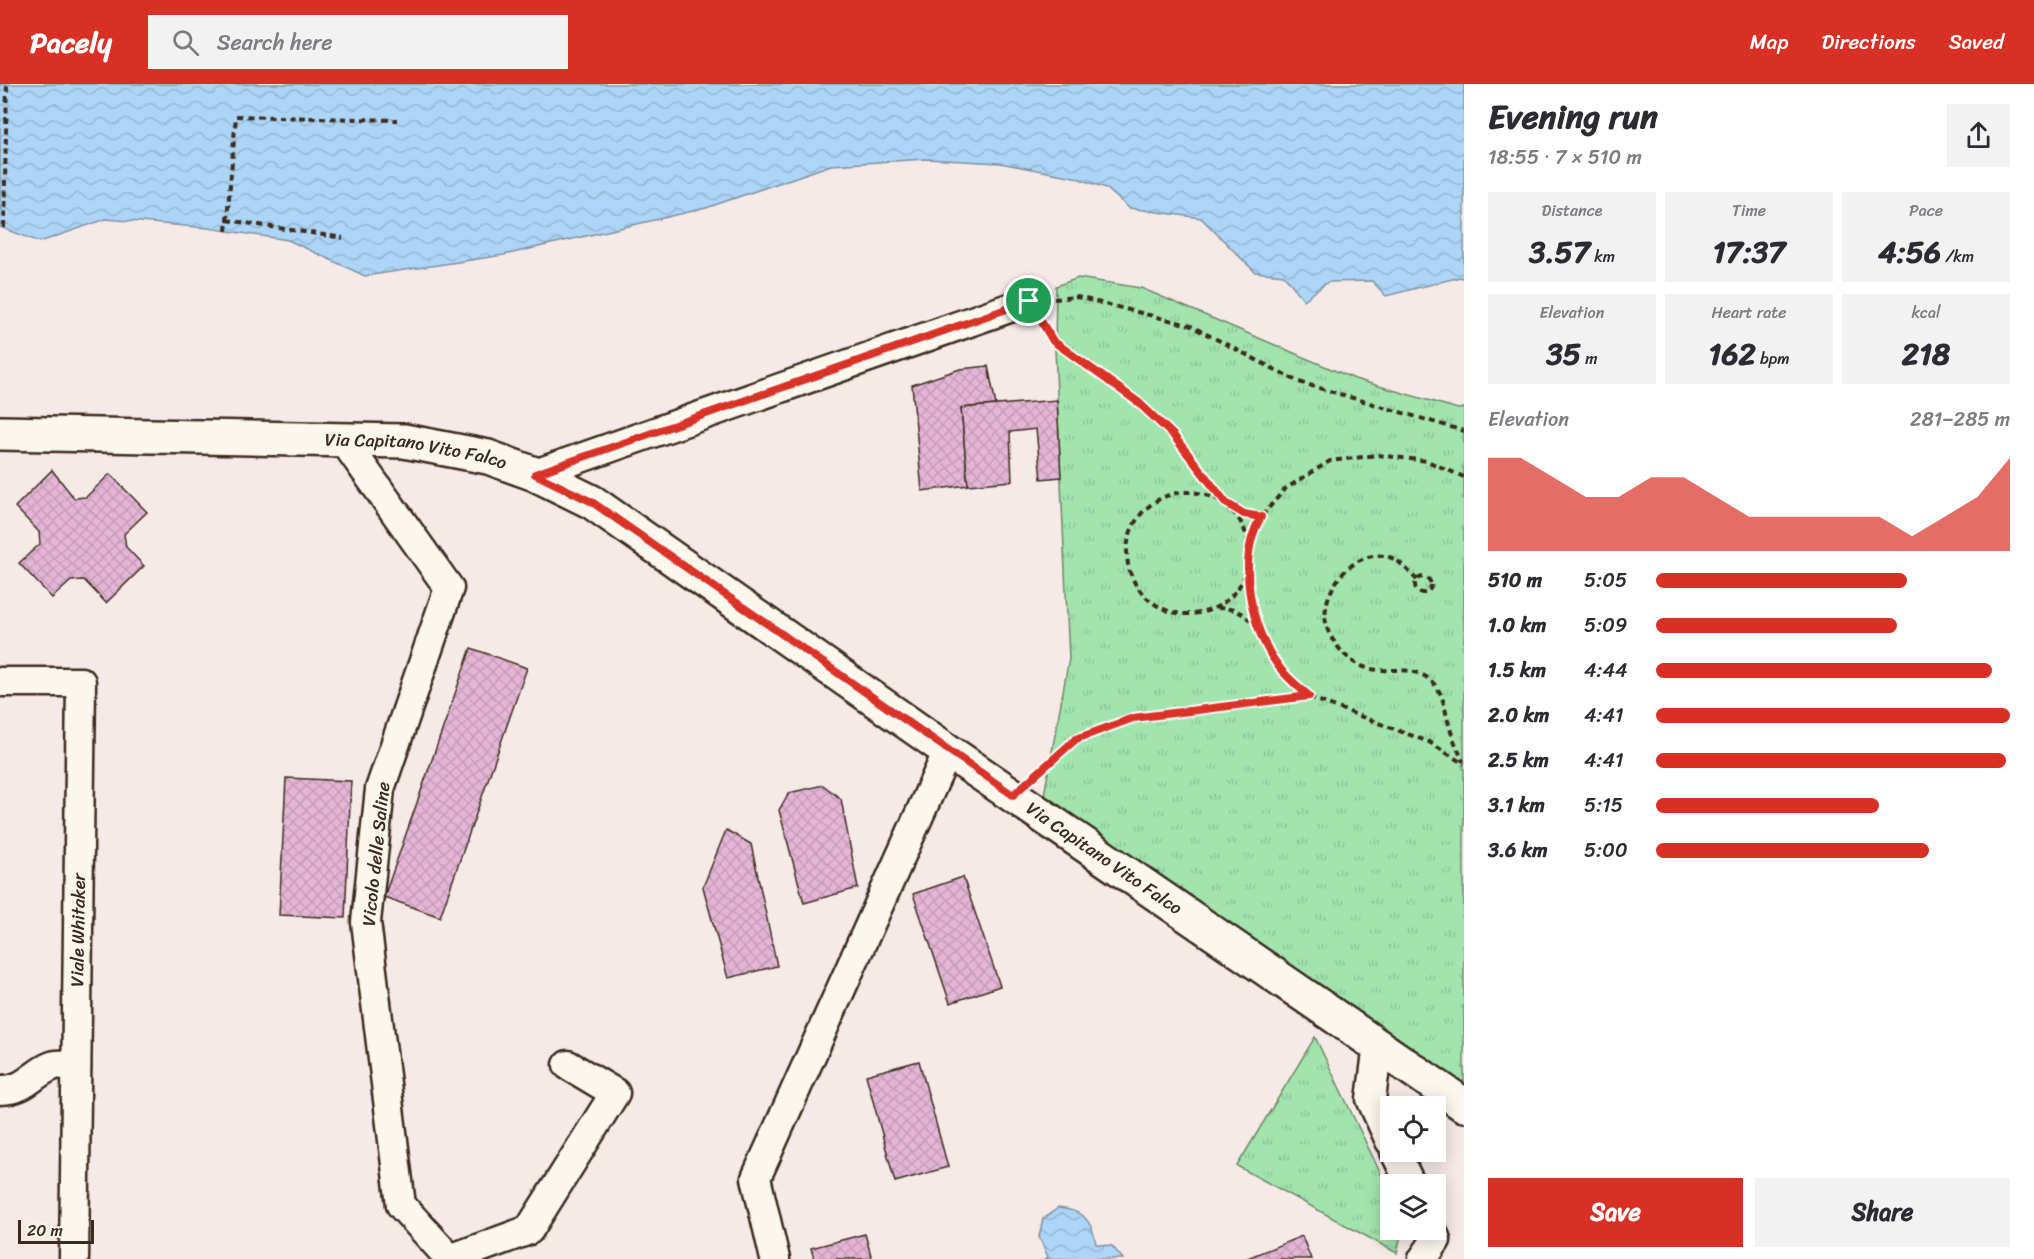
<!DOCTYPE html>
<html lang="en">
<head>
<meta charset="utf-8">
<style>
	body { margin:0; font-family:Sriracha,sans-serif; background:#f2f2f3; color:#2b2b33; height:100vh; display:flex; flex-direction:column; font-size:22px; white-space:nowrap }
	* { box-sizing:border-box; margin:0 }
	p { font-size:20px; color:#7c7c81 }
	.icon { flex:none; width:33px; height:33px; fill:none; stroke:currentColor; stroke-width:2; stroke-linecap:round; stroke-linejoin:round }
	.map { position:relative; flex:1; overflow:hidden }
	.sheet { display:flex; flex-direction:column; background:#fff; width:570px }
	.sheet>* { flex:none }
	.buttons { position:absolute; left:1380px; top:1012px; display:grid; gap:12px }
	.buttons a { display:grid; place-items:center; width:66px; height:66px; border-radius:0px; background:#fff; box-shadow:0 3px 15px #0003; font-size:30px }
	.scale { position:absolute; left:18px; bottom:15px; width:76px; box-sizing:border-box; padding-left:6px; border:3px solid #3b2a1e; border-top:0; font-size:16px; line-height:21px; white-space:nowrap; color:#3b2a1e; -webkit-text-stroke:4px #fbf7ec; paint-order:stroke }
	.pin { position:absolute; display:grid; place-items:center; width:51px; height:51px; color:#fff; margin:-26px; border:3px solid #fff; border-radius:50%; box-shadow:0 2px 6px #0007 }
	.round { display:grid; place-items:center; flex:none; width:63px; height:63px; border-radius:0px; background:#f2f2f3 }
	.summary { display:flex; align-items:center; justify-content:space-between; height:102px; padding:0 24px }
	h1 { font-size:33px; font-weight:800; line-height:45px }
	.figures { display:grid; grid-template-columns:repeat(3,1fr); gap:9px; height:102px; padding:6px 24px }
	.figures div { display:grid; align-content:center; border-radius:0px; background:#f2f2f3; text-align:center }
	.figures b { font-size:30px; font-weight:800 }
	.figures small { font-size:16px; font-weight:400 }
	.figures p { font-size:16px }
	.chart { height:168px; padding:12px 24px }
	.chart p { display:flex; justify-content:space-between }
	.chart svg { width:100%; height:108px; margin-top:6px; fill:#d93025; opacity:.7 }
	.button { display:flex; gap:12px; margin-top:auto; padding:12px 24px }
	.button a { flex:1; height:69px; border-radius:0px; background:#d93025; color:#fff; font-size:24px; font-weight:800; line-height:69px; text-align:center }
	.button a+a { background:#f2f2f3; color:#2b2b33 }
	ul { padding:0 24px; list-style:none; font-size:20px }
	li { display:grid; grid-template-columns:96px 72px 1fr; align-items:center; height:45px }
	li i { height:15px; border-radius:8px; background:#d93025 }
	header { display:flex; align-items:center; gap:36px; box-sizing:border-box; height:84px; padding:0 30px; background:#d93025; color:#fff }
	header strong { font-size:28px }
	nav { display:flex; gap:33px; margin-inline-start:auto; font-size:21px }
	.search { width:420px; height:54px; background:#f2f2f3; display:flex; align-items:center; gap:15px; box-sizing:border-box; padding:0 21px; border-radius:0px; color:#7c7c81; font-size:22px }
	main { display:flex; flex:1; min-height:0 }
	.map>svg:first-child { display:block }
</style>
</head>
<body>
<header>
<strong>Pacely</strong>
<div class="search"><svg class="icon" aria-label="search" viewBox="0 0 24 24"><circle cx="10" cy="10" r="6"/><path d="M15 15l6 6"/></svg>Search here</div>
<nav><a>Map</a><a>Directions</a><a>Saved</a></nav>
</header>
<main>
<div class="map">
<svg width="1464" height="1175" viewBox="0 0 1464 1175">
	<defs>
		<pattern id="park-tufts" width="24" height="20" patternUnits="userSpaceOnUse" patternTransform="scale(1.5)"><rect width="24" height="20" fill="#a2e4ae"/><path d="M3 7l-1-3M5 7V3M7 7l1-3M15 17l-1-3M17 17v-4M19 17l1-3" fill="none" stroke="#8cc495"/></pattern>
		<pattern id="water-waves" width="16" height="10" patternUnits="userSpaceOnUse" patternTransform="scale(1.5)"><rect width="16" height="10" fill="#acd5f7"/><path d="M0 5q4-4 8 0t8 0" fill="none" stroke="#95b7d3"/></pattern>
		<pattern id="building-cross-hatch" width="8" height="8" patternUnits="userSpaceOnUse" patternTransform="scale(1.5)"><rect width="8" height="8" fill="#e4b5d6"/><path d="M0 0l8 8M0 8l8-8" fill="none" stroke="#c49cb7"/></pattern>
	</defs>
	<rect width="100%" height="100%" fill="#f6eae8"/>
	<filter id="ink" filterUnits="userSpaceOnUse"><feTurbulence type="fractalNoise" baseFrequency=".0167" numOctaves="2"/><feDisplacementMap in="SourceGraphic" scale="12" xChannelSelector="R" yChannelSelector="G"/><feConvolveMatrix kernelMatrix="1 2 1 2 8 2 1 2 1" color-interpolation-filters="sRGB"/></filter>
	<g filter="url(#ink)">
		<!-- park -->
		<g fill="url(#park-tufts)" stroke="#6e8766" stroke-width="1.5">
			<path d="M1078 194 1141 204 1355 295 1458 325 1464 324V1002L1044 711 1069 575 1055 265 1056 202Z"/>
			<path d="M1315 953 1390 1109V1146H1402L1397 1169 1237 1082Z"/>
		</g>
		<!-- water -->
		<g fill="url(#water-waves)" stroke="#7f91a0" stroke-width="1.5">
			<path d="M0 0H1464V195L1460 193 1386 212 1372 197 1328 198 1304 216 1284 191 1255 188 1201 134 1129 124 1106 104 1074 93 1000 79 926 75 831 81 706 124 504 171 365 192 288 156 208 144 106 135 40 158 0 143Z"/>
			<path d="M1058 1124C1083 1126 1092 1136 1096 1160L1112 1162 1123 1175H1045L1048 1173 1039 1153 1043 1135Z"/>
		</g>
		<!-- building -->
		<g fill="url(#building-cross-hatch)" stroke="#3b2a1e" stroke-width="1.5">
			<path d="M988 282 996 321 961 324 968 401 922 407 912 301 960 285Z"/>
			<path d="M1057 316 1061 393 1041 395 1036 345 1010 348 1012 397 968 401 961 324Z"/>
			<path d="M52 386 74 414 86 413 110 390 147 428 124 450 126 463 144 482 106 519 84 496 71 497 52 514 19 479 40 460 39 448 15 423Z"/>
			<path d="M471 564 527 584 440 833 384 813Z"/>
			<path d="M286 694 351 697 345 834 279 831Z"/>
			<path d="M823 701 841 715 858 804 804 819 779 726 789 709Z"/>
			<path d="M726 746 751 760 777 882 728 894 703 803Z"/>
			<path d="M963 793 1000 902 950 919 913 810Z"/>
			<path d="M919 977 948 1083 895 1098 866 991Z"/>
			<path d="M865 1150 872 1175H814L811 1164Z"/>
			<path d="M1302 1152 1311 1175H1245Z"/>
		</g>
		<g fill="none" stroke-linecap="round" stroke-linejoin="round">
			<defs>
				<g id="street">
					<path d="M342 354 449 504 380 705 366 838 401 1121 450 1175"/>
					<path d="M535 390 1029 217"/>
					<path d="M0 598H81L74 1175"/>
					<path d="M1378 961 1371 1015 1390 1057"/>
					<path d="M0 1006C27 1006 33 989 52 982 58 979 69 982 76 982"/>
					<path d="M1395 1068 1411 1101"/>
					<path d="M450 1175 529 1146 615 1009 568 981"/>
					<path d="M775 1175 756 1094 948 667"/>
					<path d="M1423 1175 1436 1156 1432 1146"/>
				</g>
				<g id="secondary">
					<path id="s1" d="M0 349 404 357 488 373 535 390 592 418 948 667 1464 1021"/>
				</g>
			</defs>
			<!-- street casing -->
			<use href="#street" stroke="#3b2a1e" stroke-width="33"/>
			<!-- secondary casing -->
			<use href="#secondary" stroke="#3b2a1e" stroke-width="38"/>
			<!-- path -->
			<g stroke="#3b2a1e" stroke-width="4" stroke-dasharray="6 4.5" stroke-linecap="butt">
				<path d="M227 136 343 154"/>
				<path d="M4 144 7 0"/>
				<path d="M226 147 236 32 397 36"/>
				<path d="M1054 215 1077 213 1189 241 1299 298 1464 347"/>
				<path d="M1042 240 1053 257 1138 318 1173 351 1226 419 1244 430 1261 433"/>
				<path d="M1464 393 1427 377 1378 371 1330 377 1285 405 1261 433 1252 448 1249 511 1256 542 1279 584 1309 613 1429 658 1464 680"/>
				<circle cx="1188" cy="469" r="61"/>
				<circle cx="1423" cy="501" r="8"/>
				<path d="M1417 496C1409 488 1400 476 1389 473 1354 463 1320 507 1326 539 1327 548 1333 556 1338 563 1370 604 1400 573 1429 595 1445 608 1444 626 1450 644 1453 656 1459 667 1463 678"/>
				<path d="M1217 524C1234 524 1243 528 1255 541"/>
				<path d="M1035 691 1075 655 1133 634 1308 613"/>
			</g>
			<!-- street -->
			<use href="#street" stroke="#fbf7ec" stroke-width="28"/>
			<!-- secondary -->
			<use href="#secondary" stroke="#fbf7ec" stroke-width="33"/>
		</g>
	</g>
	<g fill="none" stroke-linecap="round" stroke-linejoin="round" filter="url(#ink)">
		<defs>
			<path id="route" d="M1029 217 1053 257 1138 318 1173 351 1226 419 1244 430 1261 433C1236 475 1250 545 1279 583 1287 594 1299 603 1309 612L1133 634 1076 655 1013 711 592 418 535 390Z"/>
		</defs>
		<!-- route casing -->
		<use href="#route" stroke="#fff" stroke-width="12"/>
		<!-- route -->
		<use href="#route" stroke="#d93025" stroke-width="8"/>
	</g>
	<g text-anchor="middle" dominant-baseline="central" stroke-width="5" stroke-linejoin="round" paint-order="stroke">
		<!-- street labels -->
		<g font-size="18" fill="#3b2a1e" stroke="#fbf7ec">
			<text stroke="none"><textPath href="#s1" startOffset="417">Via Capitano Vito Falco</textPath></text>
			<text transform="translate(376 770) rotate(-84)">Vicolo delle Saline</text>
			<text stroke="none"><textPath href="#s1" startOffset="1227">Via Capitano Vito Falco</textPath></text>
			<text transform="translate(78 846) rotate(-89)">Viale Whitaker</text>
		</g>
	</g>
</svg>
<div class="buttons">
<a><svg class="icon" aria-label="locate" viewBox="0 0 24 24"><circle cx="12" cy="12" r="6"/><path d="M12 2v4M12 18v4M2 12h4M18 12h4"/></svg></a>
<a><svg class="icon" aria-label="layers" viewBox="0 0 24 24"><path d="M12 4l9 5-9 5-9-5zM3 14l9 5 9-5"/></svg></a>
</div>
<div class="scale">20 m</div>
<div class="pin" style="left:1029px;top:217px;background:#1e9e55"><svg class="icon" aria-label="arrive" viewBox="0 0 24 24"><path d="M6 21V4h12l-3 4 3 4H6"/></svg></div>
</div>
<section class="sheet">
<div class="summary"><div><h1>Evening run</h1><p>18:55 · 7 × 510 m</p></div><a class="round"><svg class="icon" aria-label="share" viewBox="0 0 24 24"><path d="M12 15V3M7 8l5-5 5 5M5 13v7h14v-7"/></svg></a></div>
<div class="figures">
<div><p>Distance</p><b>3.57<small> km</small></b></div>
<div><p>Time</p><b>17:37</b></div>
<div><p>Pace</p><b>4:56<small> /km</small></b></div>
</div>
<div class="figures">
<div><p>Elevation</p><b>35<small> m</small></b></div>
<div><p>Heart rate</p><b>162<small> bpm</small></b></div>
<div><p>kcal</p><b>218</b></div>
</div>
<div class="chart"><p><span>Elevation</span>281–285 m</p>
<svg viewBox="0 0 160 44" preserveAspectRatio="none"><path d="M0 44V6L10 6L20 14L30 22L40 22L50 14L60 14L70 22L80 30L90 30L100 30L110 30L120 30L130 38L140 30L150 22L160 6V44z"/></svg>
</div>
<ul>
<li><b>510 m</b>5:05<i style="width:71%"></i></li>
<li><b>1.0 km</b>5:09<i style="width:68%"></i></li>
<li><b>1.5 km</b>4:44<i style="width:95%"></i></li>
<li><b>2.0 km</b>4:41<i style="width:100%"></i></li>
<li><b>2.5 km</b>4:41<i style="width:99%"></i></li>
<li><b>3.1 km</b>5:15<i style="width:63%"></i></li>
<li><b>3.6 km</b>5:00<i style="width:77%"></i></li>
</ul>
<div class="button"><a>Save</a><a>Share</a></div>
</section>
</main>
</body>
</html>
